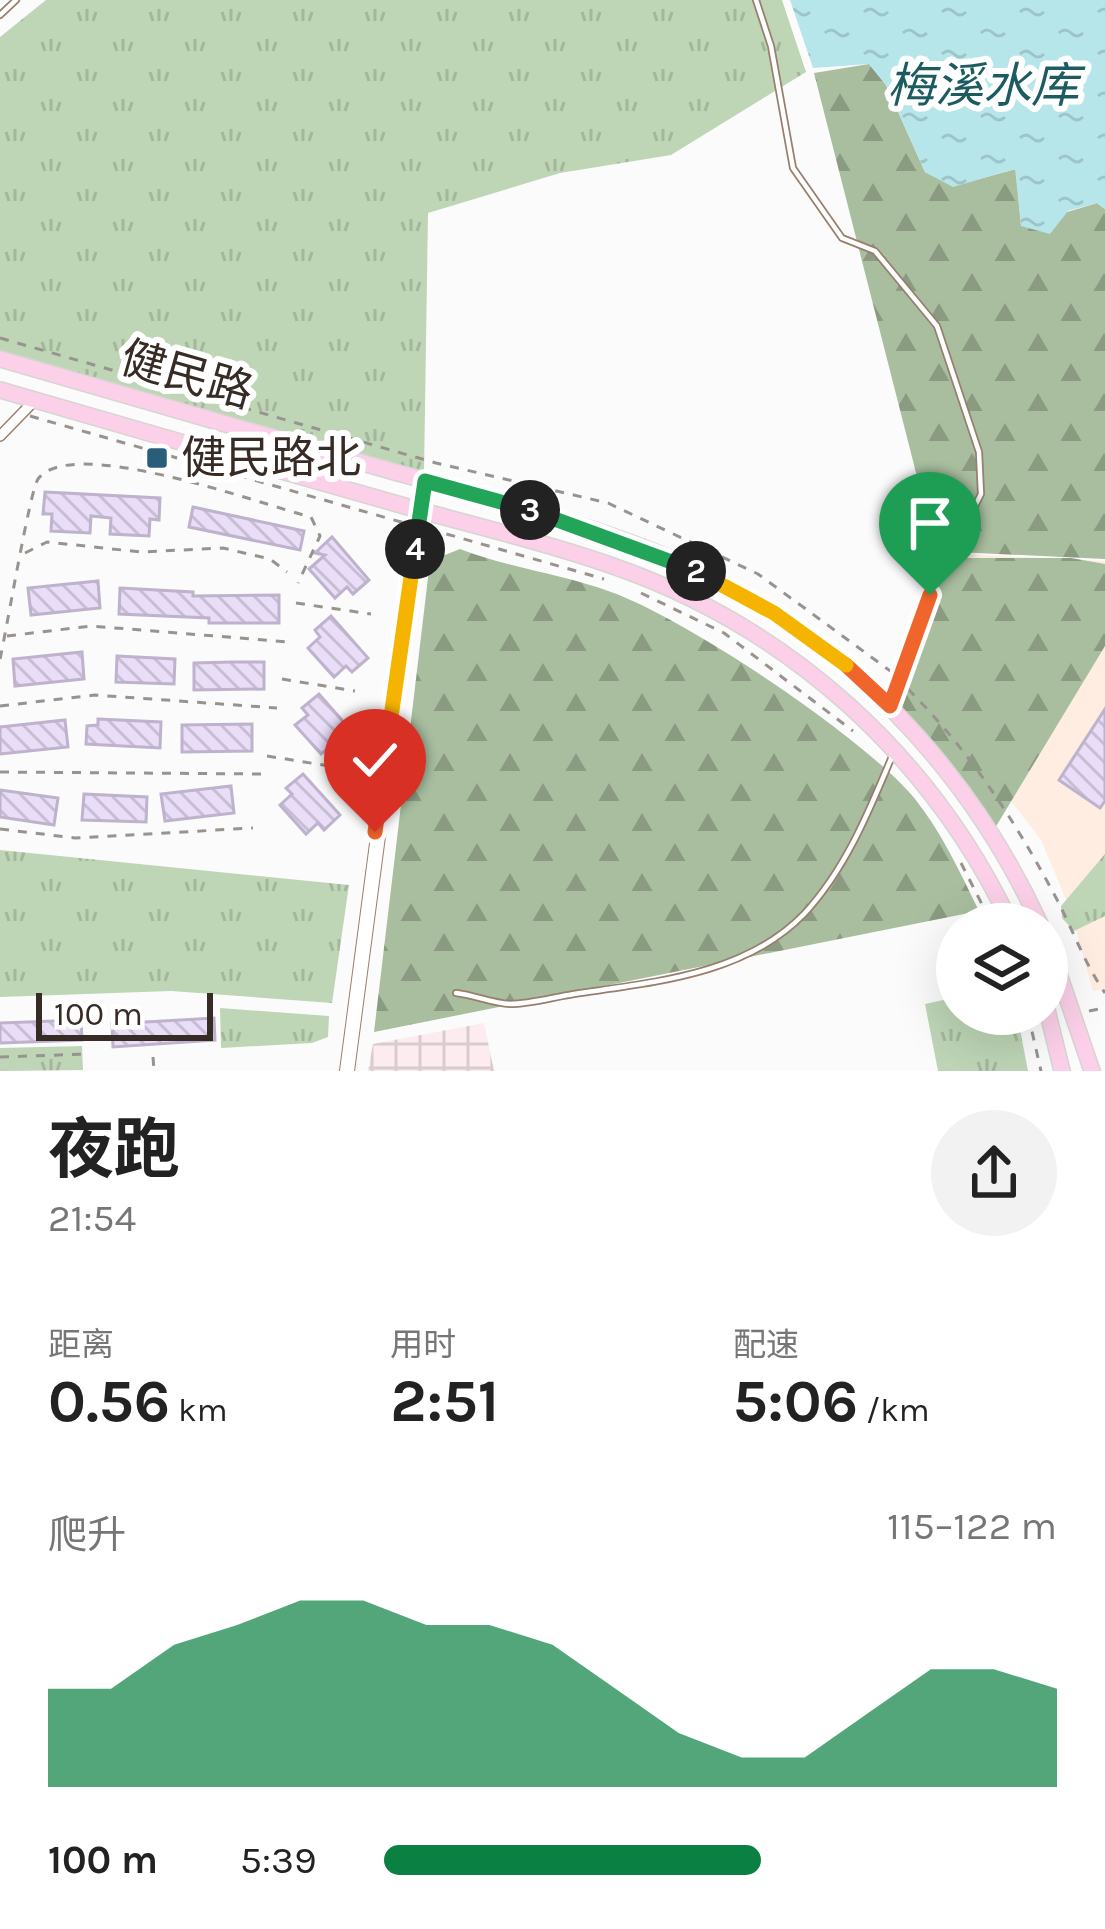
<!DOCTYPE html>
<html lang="zh">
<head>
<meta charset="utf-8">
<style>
	body { margin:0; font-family:Karla,"Noto Sans SC",sans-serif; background:#f2f2f2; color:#222; height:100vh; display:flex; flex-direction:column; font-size:45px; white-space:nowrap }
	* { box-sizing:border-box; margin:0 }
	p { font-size:39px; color:#767676 }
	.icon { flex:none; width:66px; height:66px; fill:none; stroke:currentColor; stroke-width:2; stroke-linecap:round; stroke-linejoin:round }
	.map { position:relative; height:1071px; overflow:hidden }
	.side { display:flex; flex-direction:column; background:#fff; flex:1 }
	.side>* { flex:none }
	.tools { position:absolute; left:936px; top:903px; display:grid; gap:24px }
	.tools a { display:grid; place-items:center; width:132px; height:132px; border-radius:50%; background:#fff; box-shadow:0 12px 48px #0002; font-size:60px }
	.scale { position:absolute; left:36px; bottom:30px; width:177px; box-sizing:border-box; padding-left:12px; border:6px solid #362b25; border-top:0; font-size:33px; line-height:42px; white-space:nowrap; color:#362b25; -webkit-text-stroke:9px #fff; paint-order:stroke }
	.pin { position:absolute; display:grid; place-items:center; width:102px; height:102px; color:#fff; margin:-123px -51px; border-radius:50% 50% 50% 0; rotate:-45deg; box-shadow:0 0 12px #0007 }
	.pin .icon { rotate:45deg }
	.km { position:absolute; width:60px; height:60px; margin:-30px; border-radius:50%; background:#222; color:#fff; font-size:33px; line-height:60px; text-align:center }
	.round { display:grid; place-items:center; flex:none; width:126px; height:126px; border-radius:63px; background:#f2f2f2 }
	.summary { display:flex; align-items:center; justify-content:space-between; height:204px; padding:0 48px }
	h1 { font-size:66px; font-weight:700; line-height:90px }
	.stats { display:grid; grid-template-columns:repeat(3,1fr); gap:18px; height:204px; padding:12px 48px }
	.stats div { display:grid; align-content:center }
	.stats b { font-size:60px; font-weight:700 }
	.stats small { font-size:33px; font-weight:400 }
	.stats p { font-size:33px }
	.chart { height:336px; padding:24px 48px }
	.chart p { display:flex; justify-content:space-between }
	.chart svg { width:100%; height:216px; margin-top:12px; fill:#0b8043; opacity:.7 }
	ul { padding:0 48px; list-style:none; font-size:39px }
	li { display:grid; grid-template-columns:192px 144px 1fr; align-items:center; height:90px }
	li i { height:30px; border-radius:15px; background:#0b8043 }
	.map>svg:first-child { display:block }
</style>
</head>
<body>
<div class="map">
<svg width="1105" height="1071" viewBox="0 0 1105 1071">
	<defs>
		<pattern id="industrial-grid" width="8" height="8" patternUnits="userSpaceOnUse" patternTransform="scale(3)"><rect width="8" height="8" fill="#fcecf0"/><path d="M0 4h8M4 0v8" fill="none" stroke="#d9cbce"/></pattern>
		<pattern id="grass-tufts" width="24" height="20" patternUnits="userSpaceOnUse" patternTransform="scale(3)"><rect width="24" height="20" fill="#bed5b6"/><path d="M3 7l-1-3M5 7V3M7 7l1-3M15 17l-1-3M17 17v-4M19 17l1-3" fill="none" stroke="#a4b79c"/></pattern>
		<pattern id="forest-firs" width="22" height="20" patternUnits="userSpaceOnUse" patternTransform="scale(3)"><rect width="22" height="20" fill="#a8be9f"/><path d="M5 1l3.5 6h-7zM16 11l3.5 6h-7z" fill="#8a9b81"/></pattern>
		<pattern id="water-ripples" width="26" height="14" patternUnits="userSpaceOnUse" patternTransform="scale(3)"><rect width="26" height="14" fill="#b6e6ea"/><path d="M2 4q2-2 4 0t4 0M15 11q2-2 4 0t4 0" fill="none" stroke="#9dc5c9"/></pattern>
		<pattern id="building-back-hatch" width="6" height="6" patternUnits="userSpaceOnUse" patternTransform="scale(3)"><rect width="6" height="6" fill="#e9ddf8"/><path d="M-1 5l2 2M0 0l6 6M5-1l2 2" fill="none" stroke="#c8bed4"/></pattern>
	</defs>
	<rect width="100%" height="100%" fill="#fbfbfb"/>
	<!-- commercial -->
	<path fill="#ffede2" d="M940 553 1105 561V989L1093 991 1070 909 1041 840 902 659Z"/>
	<!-- industrial -->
	<path fill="url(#industrial-grid)" d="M484 1023 494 1071H368L373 1044Z"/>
	<!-- grass -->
	<g fill="url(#grass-tufts)">
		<path d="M46 0H782L806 72 671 155 560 173 428 213 424 473 0 354V37Z"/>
		<path d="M0 850 349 885 332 1003 171 991 0 997Z"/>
		<path d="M1105 854V916L1074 931 1062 918 1061 906Z"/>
		<path d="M957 997V1014H1017L1028 1071H938L925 1004Z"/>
		<path d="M220 1008 329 1016 328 1037 312 1043 221 1048Z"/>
		<path d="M82 1046 83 1070 0 1071V1048Z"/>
	</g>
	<!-- forest -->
	<g fill="url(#forest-firs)">
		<path d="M869 64 886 85 925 172 953 186 1016 169 1021 226 1097 203 1105 209V559L936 551 814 73Z"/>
		<path d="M460 549C509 568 562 574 611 592 685 618 865 738 915 799 942 833 960 872 979 911L374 1032 430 561Z"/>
		<path d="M943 558H1071L1105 564V646L995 828 890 698Z"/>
	</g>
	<!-- water -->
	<path fill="url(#water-ripples)" d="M790 0H1105V209L1097 203 1068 211 1050 234 1021 226 1015 169 953 187 925 172 886 85 869 64 813 68Z"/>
	<!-- building -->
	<g fill="url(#building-back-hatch)" stroke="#beb2cc" stroke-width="3">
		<path d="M45 492 160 498 159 520 150 519 149 536 110 534 111 518 91 516 90 533 51 531 52 514H43Z"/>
		<path d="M193 507 304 531 300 550 189 527Z"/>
		<path d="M332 537 369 580 353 594 347 587 335 598 309 569 325 555 315 553Z"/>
		<path d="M98 581 100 608 31 615 28 588Z"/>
		<path d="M120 588 193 592V596L279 595V623H209V618L119 614Z"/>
		<path d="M331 616 368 658 352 672 346 666 334 677 308 648 320 637 315 630Z"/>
		<path d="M82 652 84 679 15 686 13 659Z"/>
		<path d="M117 656 175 659 174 684 116 682Z"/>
		<path d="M232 662H264V689L194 690V663Z"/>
		<path d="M319 694 356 736 340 750 334 744 321 754 295 725 308 715 302 708Z"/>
		<path d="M1105 709V801L1100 808 1059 780Z"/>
		<path d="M98 719 161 722 160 748 86 744 87 726 98 725Z"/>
		<path d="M65 720 68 747 0 754V727Z"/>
		<path d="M252 724V751L182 752V725Z"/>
		<path d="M303 774 340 815 324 830 318 823 306 834 280 805 292 794 286 788Z"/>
		<path d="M231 786 234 813 165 821 161 794Z"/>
		<path d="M0 790 58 798 54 825 0 817Z"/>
		<path d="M84 794 147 797 146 822 82 820Z"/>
		<path d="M214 1018 215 1040 113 1047 112 1024Z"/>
		<path d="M81 1020 82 1040 0 1043V1023Z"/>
	</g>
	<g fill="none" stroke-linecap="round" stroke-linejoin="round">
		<defs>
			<g id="lane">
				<path d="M756 0 771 46 793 168 842 238 875 251 937 326 979 452 981 494 930 595 892 701"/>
				<path d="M0 15 16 0"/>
				<path d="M456 993C474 995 492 1003 510 1004 530 1004 554 997 574 994 654 982 745 975 804 914 846 869 870 809 893 754"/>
			</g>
			<path id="street" d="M0 436 35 400"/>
			<path id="secondary" d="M347 1071 425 480"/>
			<g id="primary">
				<path d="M0 359C126 395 251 432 377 467 479 496 584 521 681 563 841 633 968 767 1040 924"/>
				<path d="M0 390C134 429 267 467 401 505 471 525 542 541 610 565 788 626 931 755 1011 924"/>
				<path d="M1047 939 1092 1071"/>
				<path d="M1047 1010 1062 1071"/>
			</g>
		</defs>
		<!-- lane casing -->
		<use href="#lane" stroke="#987e6f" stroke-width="8"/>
		<!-- street casing -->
		<use href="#street" stroke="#987e6f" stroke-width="12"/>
		<!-- secondary casing -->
		<use href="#secondary" stroke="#987e6f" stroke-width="16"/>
		<!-- primary casing -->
		<use href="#primary" stroke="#d7d5d3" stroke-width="18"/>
		<!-- path -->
		<g stroke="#999390" stroke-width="3" stroke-dasharray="9 9" stroke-linecap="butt">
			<path d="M0 338 436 463 608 503 758 574 893 673"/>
			<path d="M30 416 408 524"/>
			<path d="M429 529 604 579"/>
			<path d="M25 553 47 542 141 552 223 548 270 559 287 572"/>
			<path d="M641 593 724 633 853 731"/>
			<path d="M296 603 371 614"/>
			<path d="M7 636 91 626 289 642"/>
			<path d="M0 659C6 633 30 490 38 479 71 434 260 504 311 517L320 536 298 583"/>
			<path d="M282 679 355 691"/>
			<path d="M908 689C968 749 1014 819 1054 894 1072 927 1083 961 1105 993"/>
			<path d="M0 706 95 695 277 708"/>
			<path d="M267 756 348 769"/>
			<path d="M0 772 264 774"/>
			<path d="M0 829 75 838 253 828"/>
			<path d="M961 863 992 924"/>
			<path d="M1089 1011 1105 1008"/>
			<path d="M1028 1014 1041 1071"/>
			<path d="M0 1057 87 1054"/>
			<path d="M153 1057 154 1071"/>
		</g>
		<!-- lane -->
		<use href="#lane" stroke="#fff" stroke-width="4.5"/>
		<!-- street -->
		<use href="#street" stroke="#fff" stroke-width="9"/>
		<!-- secondary -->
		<use href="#secondary" stroke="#fff" stroke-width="14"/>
		<!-- primary -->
		<use href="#primary" stroke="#fbd0e8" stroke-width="15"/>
	</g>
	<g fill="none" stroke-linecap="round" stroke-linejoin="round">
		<defs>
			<path id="split-1" d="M846 665 890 706 930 595"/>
			<path id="split-2" d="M696 571 774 613 846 665"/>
			<path id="split-3" d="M530 510 696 571"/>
			<path id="split-4" d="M415 549 425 481 530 510"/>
			<path id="split-5" d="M390 724 415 549"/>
			<path id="split-6" d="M375 832 390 724"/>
		</defs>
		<!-- split-1 casing -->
		<use href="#split-1" stroke="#fff" stroke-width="24"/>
		<!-- split-2 casing -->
		<use href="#split-2" stroke="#fff" stroke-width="24"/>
		<!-- split-3 casing -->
		<use href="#split-3" stroke="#fff" stroke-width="24"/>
		<!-- split-4 casing -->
		<use href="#split-4" stroke="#fff" stroke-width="24"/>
		<!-- split-5 casing -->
		<use href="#split-5" stroke="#fff" stroke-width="24"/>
		<!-- split-6 casing -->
		<use href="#split-6" stroke="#fff" stroke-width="24"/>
		<!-- split-1 -->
		<use href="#split-1" stroke="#f0652b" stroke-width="15"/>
		<!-- split-2 -->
		<use href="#split-2" stroke="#f5b400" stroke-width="15"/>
		<!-- split-3 -->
		<use href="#split-3" stroke="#22a559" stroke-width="15"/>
		<!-- split-4 -->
		<use href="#split-4" stroke="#22a559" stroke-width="15"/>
		<!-- split-5 -->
		<use href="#split-5" stroke="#f5b400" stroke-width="15"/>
		<!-- split-6 -->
		<use href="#split-6" stroke="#f0652b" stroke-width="15"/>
	</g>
	<!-- markers -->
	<rect fill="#295e7a" stroke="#fff" stroke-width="4.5" x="145" y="446" width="24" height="24" rx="6"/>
	<g text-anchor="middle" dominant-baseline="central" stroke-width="12" stroke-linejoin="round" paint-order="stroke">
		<!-- street labels -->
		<g font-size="45" fill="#362b25" stroke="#fff">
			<text transform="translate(187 375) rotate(16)">健民路</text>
		</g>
		<!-- poi labels -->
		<g font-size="45" fill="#362b25" stroke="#fff" text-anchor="start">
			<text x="181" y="458">健民路北</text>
		</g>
		<!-- water labels -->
		<g font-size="48" font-style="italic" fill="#1c5c61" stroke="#fff">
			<text x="983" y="86">梅溪水库</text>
		</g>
	</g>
</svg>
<div class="tools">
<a><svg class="icon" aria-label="layers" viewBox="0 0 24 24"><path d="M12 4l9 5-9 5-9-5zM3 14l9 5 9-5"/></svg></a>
</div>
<div class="scale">100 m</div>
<div class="pin" style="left:930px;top:595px;background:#1e9e55"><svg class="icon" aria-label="arrive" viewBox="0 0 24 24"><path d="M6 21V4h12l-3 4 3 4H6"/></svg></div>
<div class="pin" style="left:375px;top:832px;background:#d93025"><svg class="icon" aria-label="check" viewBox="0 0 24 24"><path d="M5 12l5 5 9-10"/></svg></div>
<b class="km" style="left:696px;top:571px">2</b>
<b class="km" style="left:530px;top:510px">3</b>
<b class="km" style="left:415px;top:549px">4</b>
</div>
<section class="side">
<div class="summary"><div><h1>夜跑</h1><p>21:54</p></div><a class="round"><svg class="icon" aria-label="share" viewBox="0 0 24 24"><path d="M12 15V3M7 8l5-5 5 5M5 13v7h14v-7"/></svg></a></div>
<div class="stats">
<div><p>距离</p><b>0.56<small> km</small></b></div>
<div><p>用时</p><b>2:51</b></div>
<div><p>配速</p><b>5:06<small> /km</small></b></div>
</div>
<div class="chart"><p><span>爬升</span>115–122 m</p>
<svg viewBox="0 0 160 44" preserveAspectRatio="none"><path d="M0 44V24L10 24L20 15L30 11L40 6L50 6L60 11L70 11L80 15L90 24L100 33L110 38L120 38L130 29L140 20L150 20L160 24V44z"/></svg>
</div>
<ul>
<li><b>100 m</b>5:39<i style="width:56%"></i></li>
</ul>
</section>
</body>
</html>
